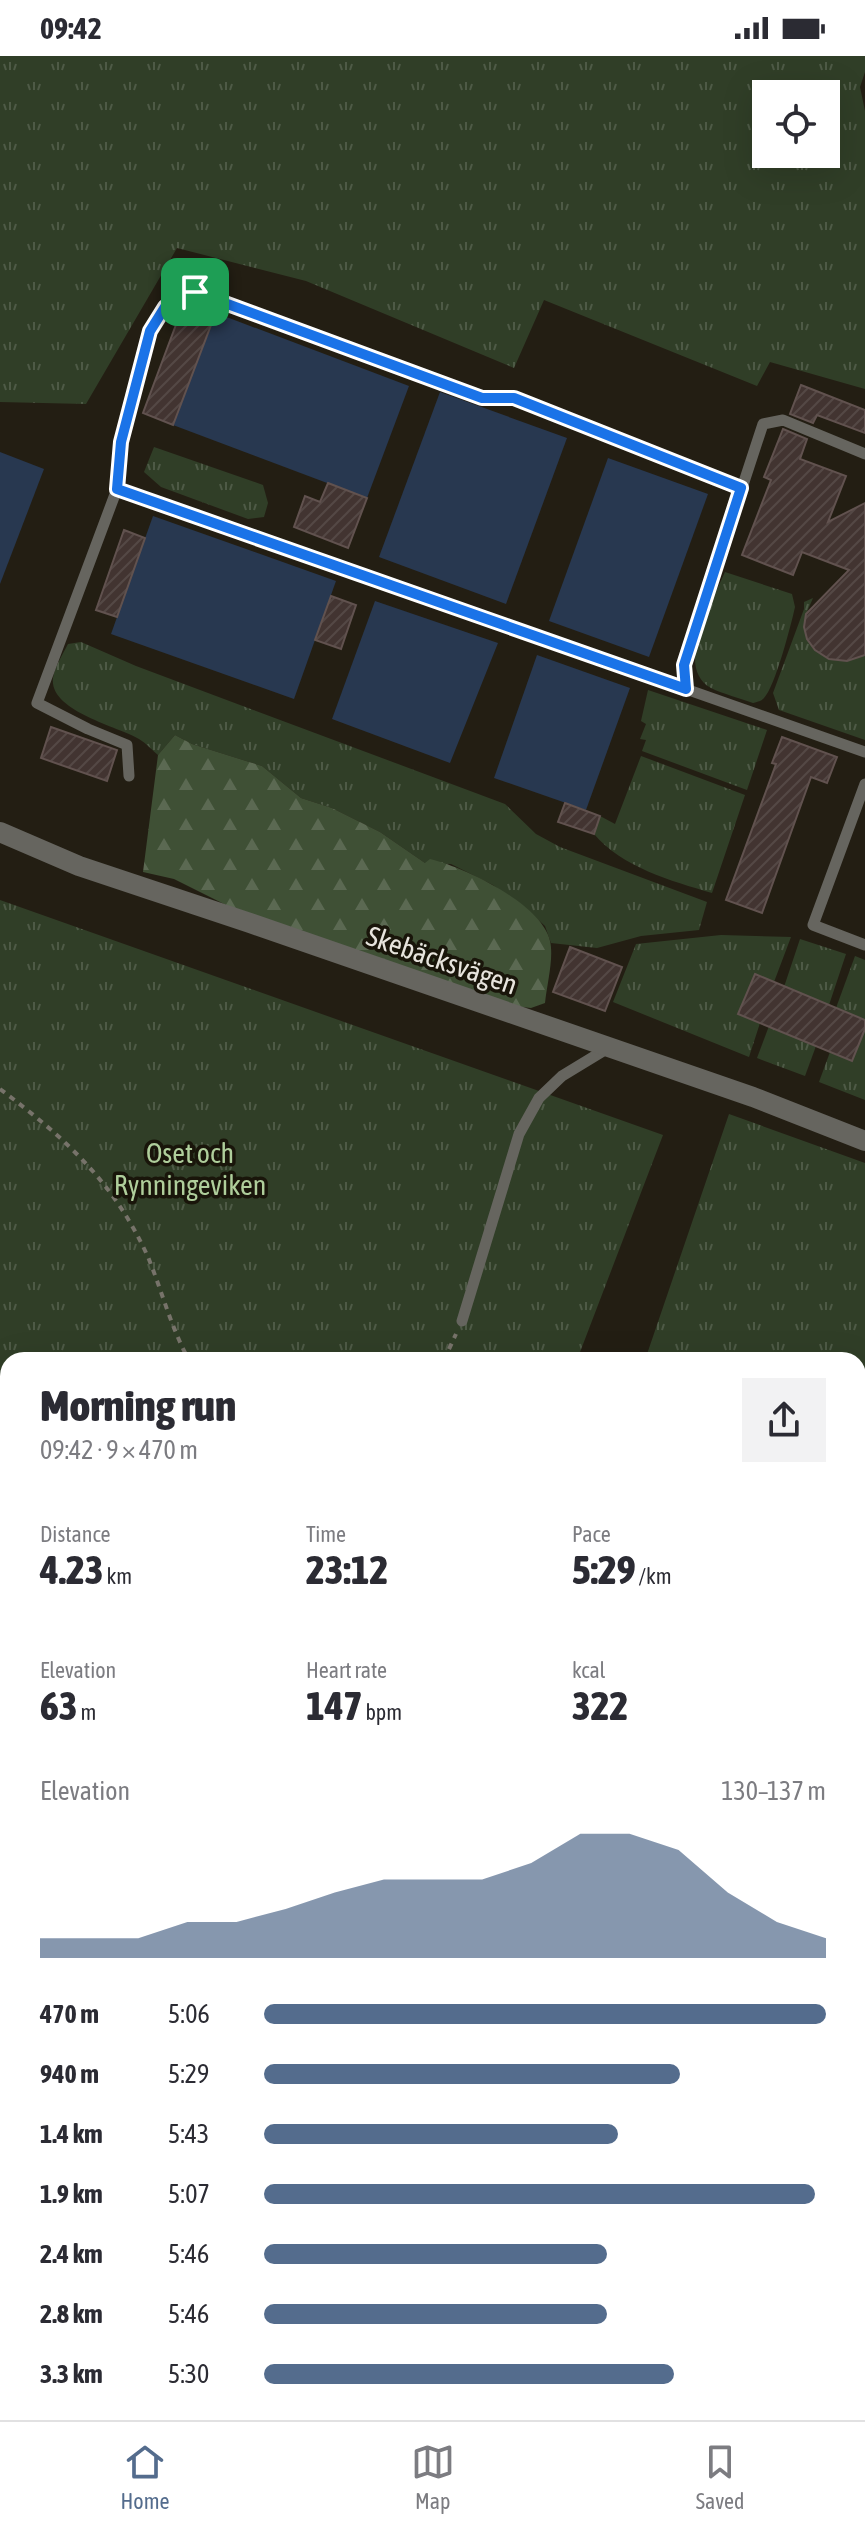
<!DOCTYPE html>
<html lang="en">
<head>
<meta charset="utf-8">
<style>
	body { margin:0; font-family:"Asap Condensed",sans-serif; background:#f2f2f3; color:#2b2b33; height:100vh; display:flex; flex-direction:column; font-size:30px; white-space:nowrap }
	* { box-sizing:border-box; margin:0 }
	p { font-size:26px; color:#7c7c81 }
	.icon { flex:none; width:44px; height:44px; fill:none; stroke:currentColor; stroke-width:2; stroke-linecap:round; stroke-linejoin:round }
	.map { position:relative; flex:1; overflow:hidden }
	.sheet { position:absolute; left:0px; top:1296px; width:866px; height:1068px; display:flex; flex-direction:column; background:#fff; border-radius:24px 24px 0 0; box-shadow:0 8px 32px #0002 }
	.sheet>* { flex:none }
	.tools { position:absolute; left:752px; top:24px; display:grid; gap:16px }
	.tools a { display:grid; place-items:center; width:88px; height:88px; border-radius:0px; background:#fff; box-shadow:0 8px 32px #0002; font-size:40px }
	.pin { position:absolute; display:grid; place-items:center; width:68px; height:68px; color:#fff; margin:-34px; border-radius:16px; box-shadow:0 4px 12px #0006 }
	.round { display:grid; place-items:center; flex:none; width:84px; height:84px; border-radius:0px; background:#f2f2f3 }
	.overview { display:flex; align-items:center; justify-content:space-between; height:136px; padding:0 40px }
	h1 { font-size:44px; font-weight:800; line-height:60px }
	.stats { display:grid; grid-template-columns:repeat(3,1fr); gap:12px; height:136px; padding:8px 40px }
	.stats div { display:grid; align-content:center }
	.stats b { font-size:40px; font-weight:800 }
	.stats small { font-size:22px; font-weight:400 }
	.stats p { font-size:22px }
	.chart { height:224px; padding:16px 40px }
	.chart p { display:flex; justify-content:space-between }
	.chart svg { width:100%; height:144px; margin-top:8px; fill:#546c8d; opacity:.7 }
	ul { padding:0 40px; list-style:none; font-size:26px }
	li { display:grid; grid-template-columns:128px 96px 1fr; align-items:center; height:60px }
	li i { height:20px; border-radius:10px; background:#546c8d }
	.status { display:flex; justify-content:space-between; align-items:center; height:56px; padding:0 40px; background:#fff; direction:ltr }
	.status svg { height:22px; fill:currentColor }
	.menu { display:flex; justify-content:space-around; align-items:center; height:112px; border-top:2px solid #e1e1e2; background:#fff; font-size:22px; color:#7c7c81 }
	.menu a { display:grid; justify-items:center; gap:4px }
	.menu .active { color:#546c8d }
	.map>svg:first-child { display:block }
</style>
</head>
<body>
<div class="status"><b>09:42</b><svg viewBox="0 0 49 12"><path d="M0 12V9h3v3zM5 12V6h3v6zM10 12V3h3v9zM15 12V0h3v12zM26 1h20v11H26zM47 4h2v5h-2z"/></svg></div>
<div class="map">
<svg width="865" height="2364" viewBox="0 0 865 2364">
	<defs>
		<pattern id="grass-tufts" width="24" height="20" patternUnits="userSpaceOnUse" patternTransform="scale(2)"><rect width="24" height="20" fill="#303e27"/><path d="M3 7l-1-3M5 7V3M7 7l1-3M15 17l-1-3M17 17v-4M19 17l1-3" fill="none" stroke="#4e5a46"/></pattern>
		<pattern id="forest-firs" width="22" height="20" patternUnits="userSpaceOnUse" patternTransform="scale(2)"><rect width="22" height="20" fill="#3f5035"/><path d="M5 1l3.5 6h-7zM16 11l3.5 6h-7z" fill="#5b6952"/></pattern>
		<pattern id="building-hatch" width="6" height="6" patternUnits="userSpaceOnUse" patternTransform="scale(2)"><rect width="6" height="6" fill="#423431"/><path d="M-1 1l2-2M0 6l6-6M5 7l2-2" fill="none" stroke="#544845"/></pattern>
	</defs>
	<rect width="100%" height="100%" fill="#231e13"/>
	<!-- grass -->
	<g fill="url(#grass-tufts)" fill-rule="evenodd">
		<path d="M0 0H865V16L860 31 865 55V333L770 306 757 330 544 244 514 312 306 225 177 192 86 348 0 346ZM766 38H826V98H766Z"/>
		<path d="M154 391 263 429 268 447 264 461 248 463 161 431 144 416Z"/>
		<path d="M725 516 792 538 795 551C791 569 775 631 764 642 760 646 759 645 753 647 740 642 723 638 711 632 673 611 713 544 725 516Z"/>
		<path d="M813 542C809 552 803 561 805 573 808 603 842 610 865 598V684L779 654 773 637 804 553V546Z"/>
		<path d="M81 586 136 610 505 748 536 778 560 791 707 846 699 874 641 880 597 892 551 887 545 870 531 857 493 829 451 808 425 807 380 776 332 752 301 742 262 710 192 688 175 679 158 699C152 694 146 687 139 683 117 670 49 655 53 622 55 610 63 598 68 588Z"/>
		<path d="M648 634 767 674 747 734 642 695 646 684 640 683 646 668 641 665Z"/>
		<path d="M641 700 745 739 712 837C671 825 622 811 594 778L600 760 615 768Z"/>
		<path d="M0 844 663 1079 577 1304H8V2006L0 2011Z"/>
		<path d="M721 879 791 881 774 926 755 919 738 957 760 967 749 1001 613 946 636 888Z"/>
		<path d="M800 883 846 898 829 949 784 931Z"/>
		<path d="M855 900 865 904V964L836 952Z"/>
		<path d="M769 970 816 990 805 1020 757 1002Z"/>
		<path d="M865 973V1044L819 1026 830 996Z"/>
		<path d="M729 1058 865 1107V1735L858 1730V1304H645Z"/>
	</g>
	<!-- forest -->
	<g fill="url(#forest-firs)">
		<path d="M175 679 192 688 262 710 301 742 332 752 380 776 425 807 430 803C464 811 542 848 550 885 554 902 547 928 545 947L531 952 504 949 326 899 174 823 143 816 158 699Z"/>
		<path d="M858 1730 865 1735V2026L858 2038Z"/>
		<path d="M52 2356H473L472 2364H54Z"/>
	</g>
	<!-- water -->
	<g fill="#283850">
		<path d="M216 257 409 330 367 442 173 369Z"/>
		<path d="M440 336 567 382 506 548 379 501Z"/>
		<path d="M0 396 44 413 0 528Z"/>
		<path d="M608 402 708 438 649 601 549 565Z"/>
		<path d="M153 460 336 525 294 643 111 578Z"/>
		<path d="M375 545 498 587 450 707 332 663Z"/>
		<path d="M537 599 630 632 586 754 494 722Z"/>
		<path d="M8 2053V2179L0 2183V2058Z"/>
		<path d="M858 2097 865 2101V2234L858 2229Z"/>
		<path d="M614 2356H820L839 2364H605Z"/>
	</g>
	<!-- building -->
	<g fill="url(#building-hatch)" stroke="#61524f" stroke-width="2">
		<path d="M180 258 211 269 173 369 143 357Z"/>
		<path d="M801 329 865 354V377L817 359 813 367 790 358Z"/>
		<path d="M783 373 807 383 800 403 846 420 828 466 865 447V599L847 605 829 603 815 594 807 583 804 571 806 558 849 514 802 496 793 519 742 499 771 424 764 421Z"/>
		<path d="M328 427 367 442 348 492 294 471 305 440 320 446Z"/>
		<path d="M124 474 145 482 117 561 96 554Z"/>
		<path d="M331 540 356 549 341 593 315 584Z"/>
		<path d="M51 671 117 694 107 725 41 702Z"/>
		<path d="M782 681 837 701 827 727 811 721 762 857 726 844 776 708 772 707Z"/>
		<path d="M565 747 600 760 594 778 558 766Z"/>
		<path d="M570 891 622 911 605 955 553 936Z"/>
		<path d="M755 918 865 964V973L852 1005 738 958Z"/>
	</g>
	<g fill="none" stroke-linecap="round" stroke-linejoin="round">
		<!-- path -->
		<g stroke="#77736a" stroke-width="4" stroke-dasharray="6 6" stroke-linecap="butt">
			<path d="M0 1033C65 1082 114 1126 148 1201 162 1235 171 1272 189 1304"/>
			<path d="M444 1304 456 1278"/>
			<path d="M0 1914 8 1911"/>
			<path d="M0 2227 8 2226"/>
			<path d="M0 2268 3 2227"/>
			<path d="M858 2272 865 2276"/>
			<path d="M525 2364V2356"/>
		</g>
		<!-- lane -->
		<g stroke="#66655f" stroke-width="11">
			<path d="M117 433 865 696"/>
			<path d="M686 633 684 609 763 368 783 364 865 398"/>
			<path d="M129 720 127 689 88 673 37 647 117 433 121 386 150 275 165 251 195 236 482 342H514L741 432"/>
			<path d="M865 728 813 869 865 889"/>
			<path d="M462 1265 519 1078 539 1042 562 1020 608 992"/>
			<path d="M858 2061 865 2065"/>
		</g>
		<!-- street -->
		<path stroke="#66655f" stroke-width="20" d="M0 776 79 810 250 867 753 1041 865 1085"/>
	</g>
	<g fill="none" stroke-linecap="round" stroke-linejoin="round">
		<defs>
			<path id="route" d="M195 236 482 342H514L741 432 684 609 686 633 117 433 121 386 150 275 165 251Z"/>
		</defs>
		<!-- route casing -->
		<use href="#route" stroke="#fff" stroke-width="16"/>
		<!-- route -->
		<use href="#route" stroke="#1a73e8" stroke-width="10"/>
	</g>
	<g text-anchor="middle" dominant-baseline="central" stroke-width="7" stroke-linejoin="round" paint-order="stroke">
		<!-- street labels -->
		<g font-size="28" fill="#e7e4dd" stroke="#19150a">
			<text transform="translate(442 904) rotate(19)">Skebäcksvägen</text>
		</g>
		<!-- park labels -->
		<g font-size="28" fill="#afce9b" stroke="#19150a">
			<text x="190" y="1097">Oset och<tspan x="190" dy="32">Rynningeviken</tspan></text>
		</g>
	</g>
</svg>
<div class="tools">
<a><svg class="icon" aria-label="locate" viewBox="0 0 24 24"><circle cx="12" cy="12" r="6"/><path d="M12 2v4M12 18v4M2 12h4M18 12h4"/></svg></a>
</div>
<div class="pin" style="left:195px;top:236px;background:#1e9e55"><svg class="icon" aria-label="arrive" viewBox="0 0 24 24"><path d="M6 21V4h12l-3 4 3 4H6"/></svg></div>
<section class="sheet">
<div class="overview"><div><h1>Morning run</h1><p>09:42 · 9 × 470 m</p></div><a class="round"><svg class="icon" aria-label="share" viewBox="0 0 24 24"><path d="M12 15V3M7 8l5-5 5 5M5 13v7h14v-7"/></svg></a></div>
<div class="stats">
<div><p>Distance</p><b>4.23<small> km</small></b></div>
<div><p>Time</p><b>23:12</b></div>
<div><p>Pace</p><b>5:29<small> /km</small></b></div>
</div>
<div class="stats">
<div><p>Elevation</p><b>63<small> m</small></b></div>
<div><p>Heart rate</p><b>147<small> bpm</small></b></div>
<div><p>kcal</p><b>322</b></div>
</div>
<div class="chart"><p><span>Elevation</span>130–137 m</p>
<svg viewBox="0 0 160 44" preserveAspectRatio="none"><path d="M0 44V38L10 38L20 38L30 33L40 33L50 29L60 24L70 20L80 20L90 20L100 15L110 6L120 6L130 11L140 24L150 33L160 38V44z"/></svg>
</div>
<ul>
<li><b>470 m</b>5:06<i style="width:100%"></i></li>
<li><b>940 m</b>5:29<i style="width:74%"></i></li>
<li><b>1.4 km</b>5:43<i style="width:63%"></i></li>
<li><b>1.9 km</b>5:07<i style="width:98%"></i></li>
<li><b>2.4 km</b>5:46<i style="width:61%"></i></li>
<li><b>2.8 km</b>5:46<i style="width:61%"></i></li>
<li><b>3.3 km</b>5:30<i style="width:73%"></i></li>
</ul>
</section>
</div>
<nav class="menu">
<a class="active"><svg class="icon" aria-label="home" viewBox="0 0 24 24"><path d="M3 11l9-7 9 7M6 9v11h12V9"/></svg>Home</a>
<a><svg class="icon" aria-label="map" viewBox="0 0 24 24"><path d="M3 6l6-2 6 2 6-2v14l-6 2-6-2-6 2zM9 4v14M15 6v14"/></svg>Map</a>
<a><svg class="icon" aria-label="saved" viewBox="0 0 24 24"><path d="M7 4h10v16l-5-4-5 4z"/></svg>Saved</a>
</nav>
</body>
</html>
